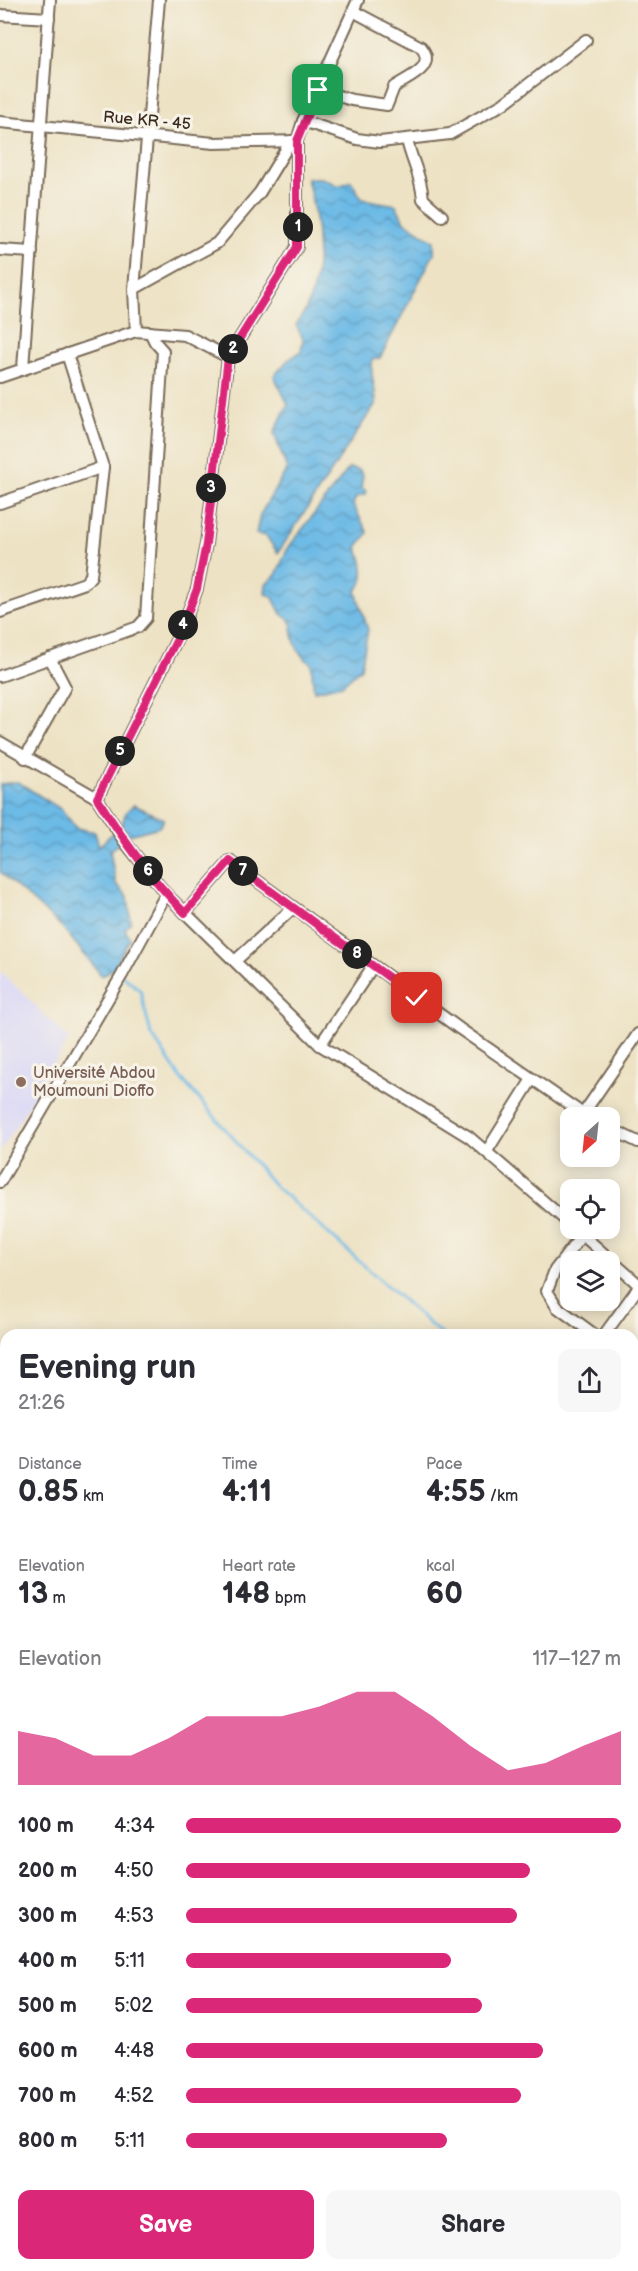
<!DOCTYPE html>
<html lang="en">
<head>
<meta charset="utf-8">
<style>
	body { margin:0; font-family:"Balsamiq Sans",sans-serif; background:#f7f7f7; color:#2b2b33; height:100vh; display:flex; flex-direction:column; font-size:22px; white-space:nowrap }
	* { box-sizing:border-box; margin:0 }
	p { font-size:20px; color:#7c7c81 }
	.icon { flex:none; width:33px; height:33px; fill:none; stroke:currentColor; stroke-width:2; stroke-linecap:round; stroke-linejoin:round }
	.map { position:relative; flex:1; overflow:hidden }
	.panel { position:absolute; left:0px; top:1329px; width:639px; height:942px; display:flex; flex-direction:column; background:#fff; border-radius:18px 18px 0 0; box-shadow:0 3px 15px #0003 }
	.panel>* { flex:none }
	.needle { width:39px; rotate:207deg }
	.fabs { position:absolute; left:560px; top:1107px; display:grid; gap:12px }
	.fabs a { display:grid; place-items:center; width:60px; height:60px; border-radius:12px; background:#fff; box-shadow:0 3px 15px #0003; font-size:30px }
	.pin { position:absolute; display:grid; place-items:center; width:51px; height:51px; color:#fff; margin:-26px; border-radius:12px; box-shadow:0 3px 9px #0006 }
	.km { position:absolute; width:30px; height:30px; margin:-15px; border-radius:50%; background:#222; color:#fff; font-size:16px; line-height:30px; text-align:center }
	.round { display:grid; place-items:center; flex:none; width:63px; height:63px; border-radius:12px; background:#f7f7f7 }
	.summary { display:flex; align-items:center; justify-content:space-between; height:102px; padding:0 18px }
	h1 { font-size:33px; font-weight:800; line-height:45px }
	.stats { display:grid; grid-template-columns:repeat(3,1fr); gap:9px; height:102px; padding:6px 18px }
	.stats div { display:grid; align-content:center }
	.stats b { font-size:30px; font-weight:800 }
	.stats small { font-size:16px; font-weight:400 }
	.stats p { font-size:16px }
	.chart { height:168px; padding:12px 18px }
	.chart p { display:flex; justify-content:space-between }
	.chart svg { width:100%; height:108px; margin-top:6px; fill:#db2777; opacity:.7 }
	.action { display:flex; gap:12px; margin-top:auto; padding:12px 18px }
	.action a { flex:1; height:69px; border-radius:12px; background:#db2777; color:#fff; font-size:24px; font-weight:800; line-height:69px; text-align:center }
	.action a+a { background:#f7f7f7; color:#2b2b33 }
	ul { padding:0 18px; list-style:none; font-size:20px }
	li { display:grid; grid-template-columns:96px 72px 1fr; align-items:center; height:45px }
	li i { height:15px; border-radius:8px; background:#db2777 }
	.map>svg:first-child { display:block }
</style>
</head>
<body>
<div class="map">
<svg width="638" height="2271" viewBox="0 0 638 2271">
	<defs>
		<pattern id="water-waves" width="16" height="10" patternUnits="userSpaceOnUse" patternTransform="scale(1.5)"><rect width="16" height="10" fill="#6cbae6"/><path d="M0 5q4-4 8 0t8 0" fill="none" stroke="#5a97ba"/></pattern>
	</defs>
	<rect width="100%" height="100%" fill="#f7f3e8"/>
	<filter id="ink" filterUnits="userSpaceOnUse"><feTurbulence type="fractalNoise" baseFrequency=".0167" numOctaves="2"/><feDisplacementMap in="SourceGraphic" scale="12" xChannelSelector="R" yChannelSelector="G"/><feConvolveMatrix kernelMatrix="1 2 1 2 8 2 1 2 1" color-interpolation-filters="sRGB"/></filter>
	<filter id="wash" filterUnits="userSpaceOnUse"><feTurbulence type="fractalNoise" baseFrequency=".008" numOctaves="4" result="noise"/><feDisplacementMap in="SourceGraphic" scale="24" xChannelSelector="R" yChannelSelector="G"/><feGaussianBlur stdDeviation="1.35" result="paint"/><feColorMatrix in="noise" values="0 0 0 0 0 0 0 0 0 0 0 0 0 0 0 0 0 1.4 0 .05"/><feComposite in="paint" operator="in"/></filter>
	<g filter="url(#wash)">
		<rect width="100%" height="100%" fill="#ede2c4"/>
		<!-- built -->
		<g fill="#d9d7f7">
			<path d="M0 971 69 1039 0 1152Z"/>
			<path d="M352 2265H527L524 2271H345Z"/>
		</g>
		<!-- park -->
		<path fill="#80d192" stroke="#5e7e58" stroke-width="1.5" d="M633 1734 638 1740V1808L633 1811Z"/>
		<!-- water -->
		<g fill="url(#water-waves)" stroke="#547282" stroke-width="1.5">
			<path d="M307 178H322L339 186 351 181 362 199 396 205 404 221 434 241V253L380 358 373 359C369 375 376 387 376 403L278 553 266 536 256 534 260 515 287 469 274 433 288 404 274 376 287 361 301 351 303 339 296 325C327 284 319 225 307 178Z"/>
			<path d="M349 468 359 470 363 475 361 487 365 490 366 494 356 497 353 505 368 533 357 547C363 560 368 580 356 591L368 630 361 668 342 685 314 691 311 663C295 654 293 638 291 621L281 614 272 596 265 594 266 584 276 575 288 548Z"/>
			<path d="M18 782 62 810 76 828 95 832 99 846 122 824 126 812 134 805 164 819 159 827 129 835 110 851 116 884 128 896 131 922 125 929 130 939C120 954 119 967 102 976L62 927 0 872V784Z"/>
			<path d="M633 1456 638 1457V1588L633 1586Z"/>
		</g>
		<g fill="none" stroke-linecap="round" stroke-linejoin="round">
			<!-- stream -->
			<path stroke="#6cbae6" stroke-width="3" d="M112 967 140 990 151 1034 180 1077 275 1186 442 1335"/>
		</g>
	</g>
	<g filter="url(#ink)">
		<g fill="none" stroke-linecap="round" stroke-linejoin="round">
			<defs>
				<g id="minor">
					<path d="M0 15 49 18"/>
					<path d="M318 90 352 100 387 105 394 87C406 78 438 68 421 47L353 11"/>
					<path d="M303 121 357 139 380 142 450 134 503 104 586 40"/>
					<path d="M0 122 214 143 297 141"/>
					<path d="M407 140C412 163 421 174 423 199L442 216"/>
					<path d="M0 250 32 252"/>
					<path d="M134 289 217 243 260 192 291 141"/>
					<path d="M136 331 134 289 159 0"/>
					<path d="M23 368 50 0"/>
					<path d="M0 377 136 331 185 335 228 357"/>
					<path d="M0 503 103 467"/>
					<path d="M0 612 85 583 91 576 103 467 67 354"/>
					<path d="M0 676 138 627 146 618 163 351 155 342 150 332"/>
					<path d="M0 742 97 798 125 842 166 894 320 1045 469 1137 570 1224"/>
					<path d="M25 758 65 687 50 658"/>
					<path d="M97 798 180 633 197 589 206 544 228 357 297 247V141L303 121 358 0"/>
					<path d="M185 913 230 861 460 1029 589 1118"/>
					<path d="M235 961 293 908"/>
					<path d="M320 1045 373 966"/>
					<path d="M583 1114 638 1034"/>
					<path d="M609 1128 638 1142"/>
					<path d="M487 1151 532 1079"/>
					<path d="M0 1182 122 975 166 894"/>
					<path d="M578 1231 638 1284"/>
					<path d="M582 1235 555 1270 547 1291 557 1307 595 1335"/>
					<path d="M604 1335 638 1288"/>
					<path d="M0 1355 6 1362"/>
					<path d="M633 1363 638 1367"/>
					<path d="M0 1483 6 1490"/>
					<path d="M0 1709H6"/>
					<path d="M0 1825H6"/>
					<path d="M633 1832 638 1828"/>
					<path d="M633 1920 638 1916"/>
					<path d="M0 1928H6"/>
					<path d="M0 2023 6 2024"/>
					<path d="M0 2064 6 2037"/>
					<path d="M633 2088 638 2093"/>
					<path d="M0 2144 6 2143"/>
					<path d="M0 2175 6 2183"/>
					<path d="M627 2265 632 2271"/>
					<path d="M34 2271 41 2265"/>
					<path d="M163 2271 165 2265"/>
					<path d="M332 2271 335 2265"/>
				</g>
			</defs>
			<!-- minor casing -->
			<use href="#minor" stroke="#796a58" stroke-width="14"/>
			<!-- minor -->
			<use href="#minor" stroke="#fff" stroke-width="10"/>
		</g>
	</g>
	<g fill="none" stroke-linecap="round" stroke-linejoin="round" filter="url(#ink)">
		<defs>
			<path id="route" d="M318 90 297 141V247L228 357 206 544 197 589 180 633 97 798C123 839 150 878 185 913L230 861 417 998"/>
		</defs>
		<!-- route casing -->
		<use href="#route" stroke="#fff" stroke-width="12"/>
		<!-- route -->
		<use href="#route" stroke="#db2777" stroke-width="8"/>
	</g>
	<!-- markers -->
	<circle fill="#8d6e63" stroke="#f7f3e8" stroke-width="2" cx="21" cy="1082" r="6"/>
	<g text-anchor="middle" dominant-baseline="central" stroke-width="6" stroke-linejoin="round" paint-order="stroke">
		<!-- street labels -->
		<g font-size="16" fill="#3b2a1e" stroke="#f7f3e8">
			<text transform="translate(147 121) rotate(5)">Rue KR - 45</text>
		</g>
		<!-- education labels -->
		<g font-size="16" fill="#785e54" stroke="#f7f3e8" text-anchor="start">
			<text x="33" y="1073">Université Abdou<tspan x="33" dy="18">Moumouni Dioffo</tspan></text>
		</g>
	</g>
</svg>
<div class="fabs">
<a><svg class="needle" viewBox="-14 -14 28 28"><path d="M0-13l5 13h-10z" fill="#e53935"/><path d="M0 13l5-13h-10z" fill="#7c7c81"/></svg></a>
<a><svg class="icon" aria-label="locate" viewBox="0 0 24 24"><circle cx="12" cy="12" r="6"/><path d="M12 2v4M12 18v4M2 12h4M18 12h4"/></svg></a>
<a><svg class="icon" aria-label="layers" viewBox="0 0 24 24"><path d="M12 4l9 5-9 5-9-5zM3 14l9 5 9-5"/></svg></a>
</div>
<div class="pin" style="left:318px;top:90px;background:#1e9e55"><svg class="icon" aria-label="arrive" viewBox="0 0 24 24"><path d="M6 21V4h12l-3 4 3 4H6"/></svg></div>
<div class="pin" style="left:417px;top:998px;background:#d93025"><svg class="icon" aria-label="check" viewBox="0 0 24 24"><path d="M5 12l5 5 9-10"/></svg></div>
<b class="km" style="left:298px;top:227px">1</b>
<b class="km" style="left:233px;top:349px">2</b>
<b class="km" style="left:211px;top:488px">3</b>
<b class="km" style="left:183px;top:625px">4</b>
<b class="km" style="left:120px;top:751px">5</b>
<b class="km" style="left:148px;top:871px">6</b>
<b class="km" style="left:243px;top:871px">7</b>
<b class="km" style="left:357px;top:954px">8</b>
<section class="panel">
<div class="summary"><div><h1>Evening run</h1><p>21:26</p></div><a class="round"><svg class="icon" aria-label="share" viewBox="0 0 24 24"><path d="M12 15V3M7 8l5-5 5 5M5 13v7h14v-7"/></svg></a></div>
<div class="stats">
<div><p>Distance</p><b>0.85<small> km</small></b></div>
<div><p>Time</p><b>4:11</b></div>
<div><p>Pace</p><b>4:55<small> /km</small></b></div>
</div>
<div class="stats">
<div><p>Elevation</p><b>13<small> m</small></b></div>
<div><p>Heart rate</p><b>148<small> bpm</small></b></div>
<div><p>kcal</p><b>60</b></div>
</div>
<div class="chart"><p><span>Elevation</span>117–127 m</p>
<svg viewBox="0 0 160 44" preserveAspectRatio="none"><path d="M0 44V22L10 25L20 32L30 32L40 25L50 16L60 16L70 16L80 12L90 6L100 6L110 16L120 28L130 38L140 35L150 28L160 22V44z"/></svg>
</div>
<ul>
<li><b>100 m</b>4:34<i style="width:100%"></i></li>
<li><b>200 m</b>4:50<i style="width:79%"></i></li>
<li><b>300 m</b>4:53<i style="width:76%"></i></li>
<li><b>400 m</b>5:11<i style="width:61%"></i></li>
<li><b>500 m</b>5:02<i style="width:68%"></i></li>
<li><b>600 m</b>4:48<i style="width:82%"></i></li>
<li><b>700 m</b>4:52<i style="width:77%"></i></li>
<li><b>800 m</b>5:11<i style="width:60%"></i></li>
</ul>
<div class="action"><a>Save</a><a>Share</a></div>
</section>
</div>
</body>
</html>
